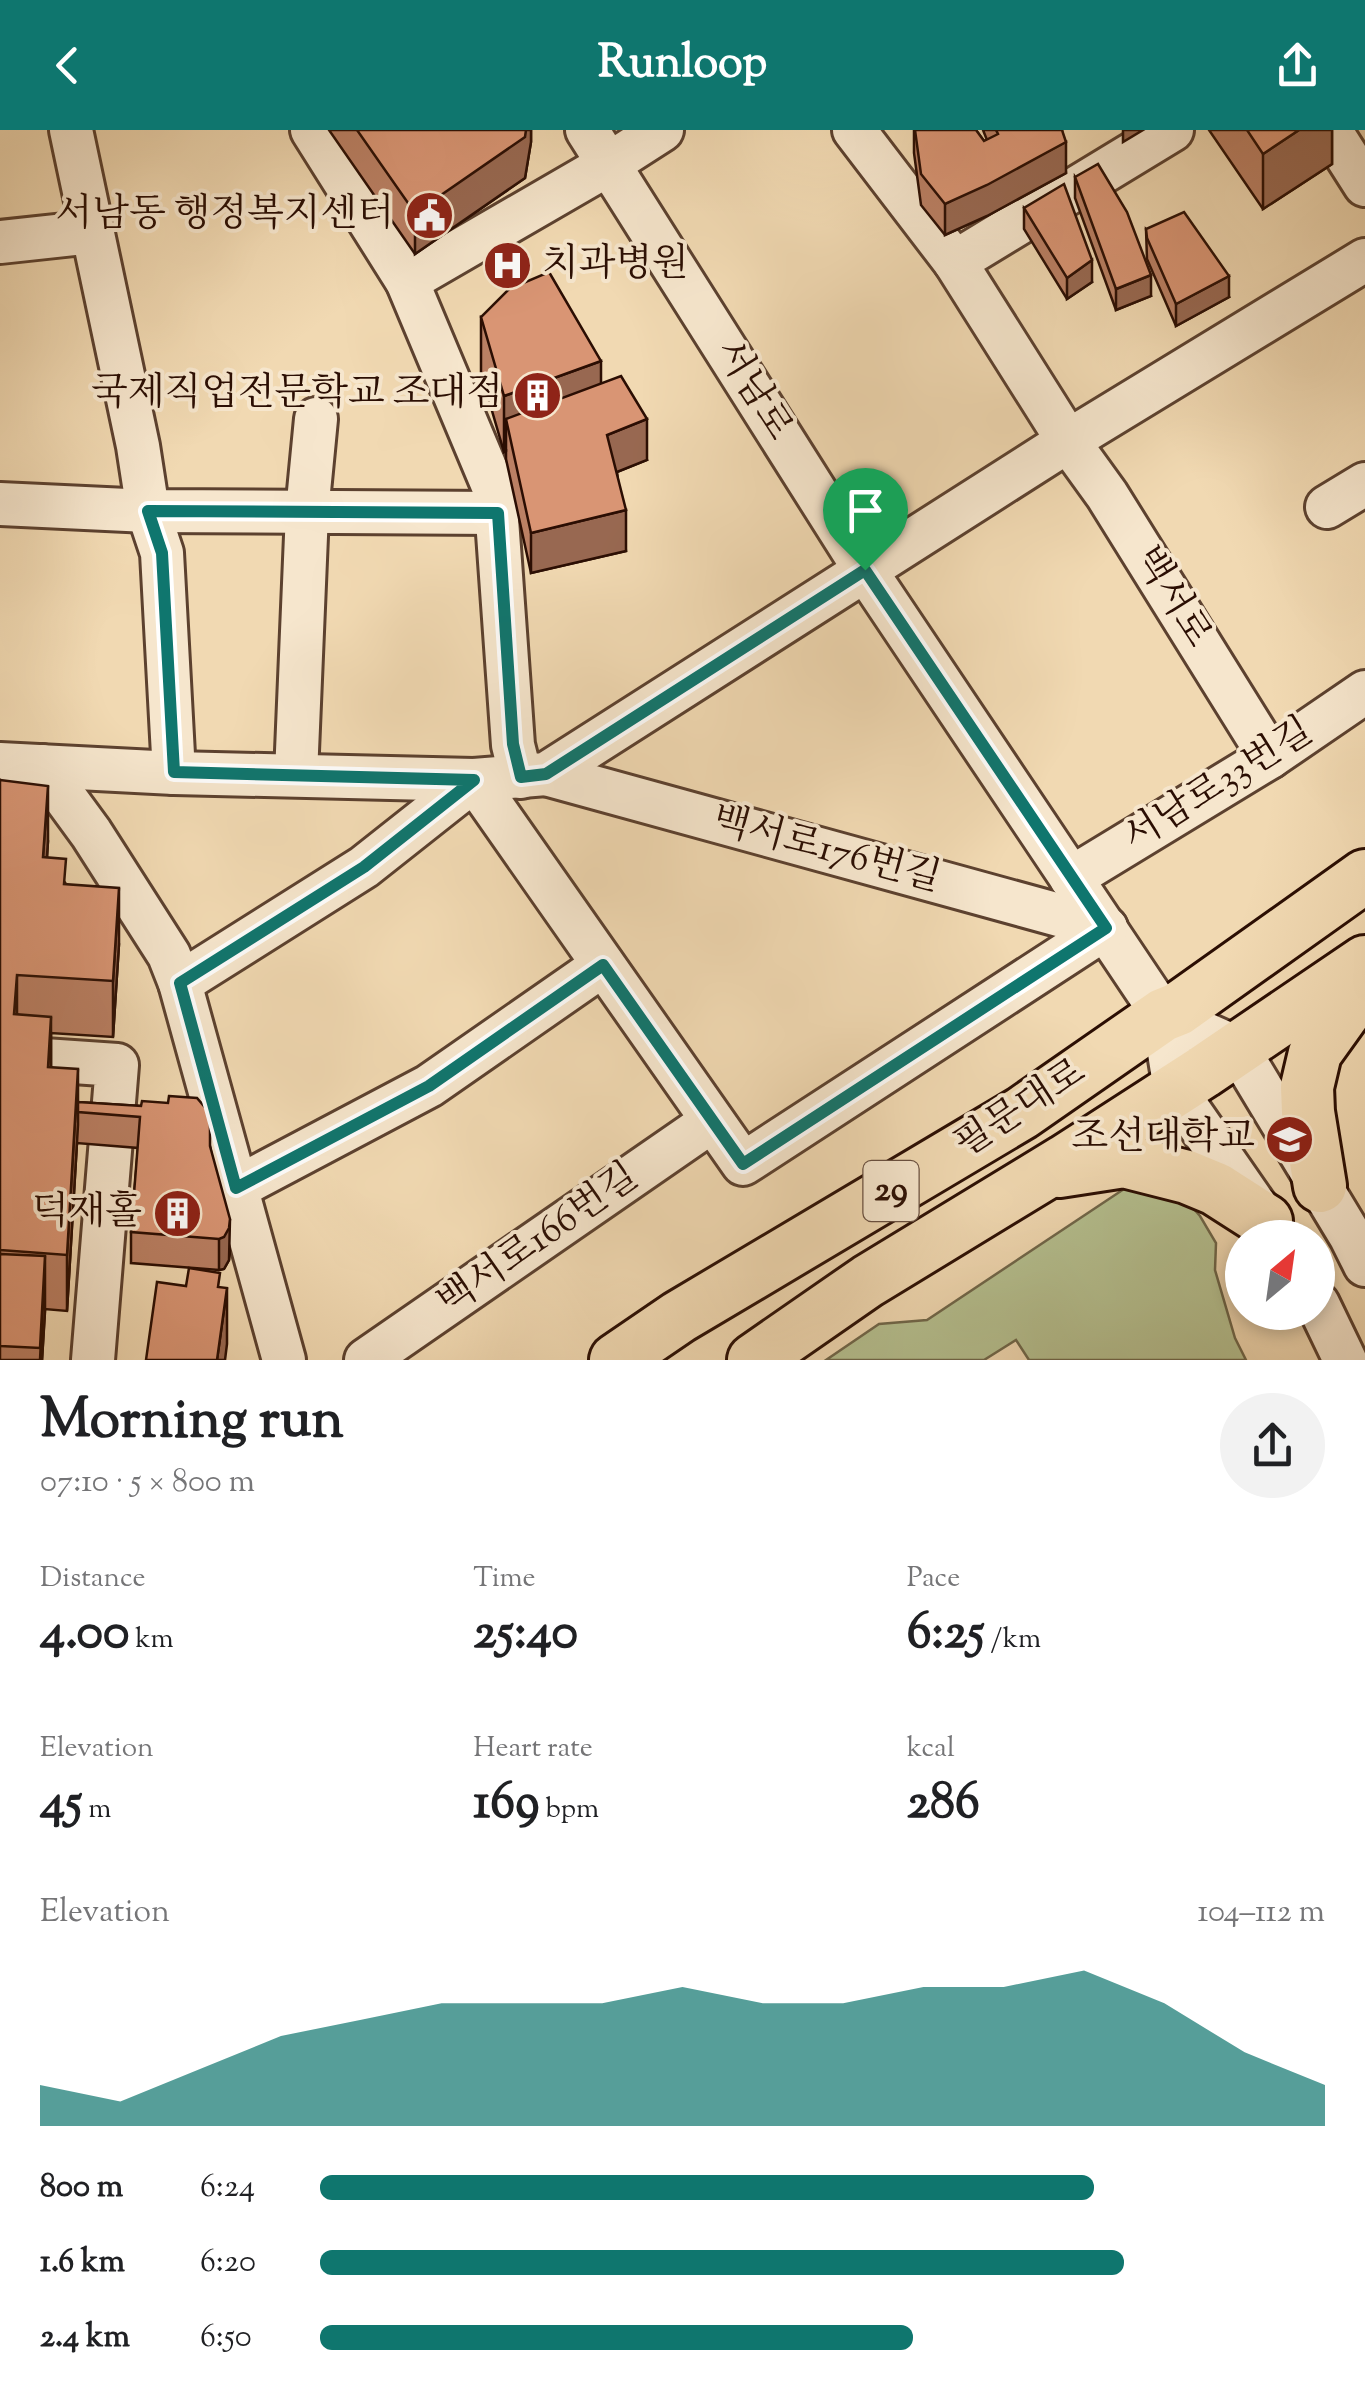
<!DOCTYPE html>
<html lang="en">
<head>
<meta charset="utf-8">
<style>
	body { margin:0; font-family:"Sorts Mill Goudy","Noto Serif KR",serif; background:#f2f2f2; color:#202124; height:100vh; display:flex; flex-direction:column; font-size:38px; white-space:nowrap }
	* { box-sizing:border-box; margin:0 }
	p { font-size:32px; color:#757577 }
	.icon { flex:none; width:55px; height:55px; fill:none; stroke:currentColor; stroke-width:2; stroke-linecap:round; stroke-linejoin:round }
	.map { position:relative; height:1230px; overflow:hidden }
	.side { display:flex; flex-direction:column; background:#fff; flex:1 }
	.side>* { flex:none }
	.needle { width:65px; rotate:29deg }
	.tools { position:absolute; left:1225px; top:1090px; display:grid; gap:20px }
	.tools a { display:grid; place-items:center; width:110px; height:110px; border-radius:50%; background:#fff; box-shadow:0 5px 15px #0003; font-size:50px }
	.pin { position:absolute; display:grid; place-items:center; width:85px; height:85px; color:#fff; margin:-102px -42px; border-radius:50% 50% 50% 0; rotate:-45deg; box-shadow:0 0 10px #0007 }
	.pin .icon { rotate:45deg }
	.round { display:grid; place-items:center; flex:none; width:105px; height:105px; border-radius:52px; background:#f2f2f2 }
	.head { display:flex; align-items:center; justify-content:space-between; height:170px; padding:0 40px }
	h1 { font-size:55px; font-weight:800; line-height:75px }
	.figures { display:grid; grid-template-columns:repeat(3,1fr); gap:15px; height:170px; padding:10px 40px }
	.figures div { display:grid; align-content:center }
	.figures b { font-size:50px; font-weight:800 }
	.figures small { font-size:28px; font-weight:400 }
	.figures p { font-size:28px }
	.chart { height:280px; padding:20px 40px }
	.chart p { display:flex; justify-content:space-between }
	.chart svg { width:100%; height:180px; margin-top:10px; fill:#0f766e; opacity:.7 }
	ul { padding:0 40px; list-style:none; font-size:32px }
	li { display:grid; grid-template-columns:160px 120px 1fr; align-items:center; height:75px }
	li i { height:25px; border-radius:12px; background:#0f766e }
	header { display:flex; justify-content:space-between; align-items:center; height:130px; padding:0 40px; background:#0f766e; color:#fff; font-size:45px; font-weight:800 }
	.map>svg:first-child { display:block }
</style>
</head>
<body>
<header><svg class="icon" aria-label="back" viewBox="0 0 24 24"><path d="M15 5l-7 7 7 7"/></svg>Runloop<svg class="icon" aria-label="share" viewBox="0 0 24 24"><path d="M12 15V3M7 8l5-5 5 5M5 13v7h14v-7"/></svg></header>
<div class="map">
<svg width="1365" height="1230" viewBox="0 0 1365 1230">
	<rect width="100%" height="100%" fill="#f1d9b2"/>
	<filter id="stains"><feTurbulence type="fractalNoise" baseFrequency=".002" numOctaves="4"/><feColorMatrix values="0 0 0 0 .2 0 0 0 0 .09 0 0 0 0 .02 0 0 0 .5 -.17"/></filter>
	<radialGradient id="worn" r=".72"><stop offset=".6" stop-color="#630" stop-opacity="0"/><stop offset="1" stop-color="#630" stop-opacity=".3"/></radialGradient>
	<!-- green -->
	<path fill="#b5c090" stroke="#70674a" stroke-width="2.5" d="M1127 1057 1177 1060 1200 1086 1216 1113 1215 1140 1235 1208 1246 1230H1029L1016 1210 984 1230H826L879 1194 927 1190Z"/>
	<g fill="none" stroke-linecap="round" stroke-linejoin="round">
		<defs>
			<g id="minor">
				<path d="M71 0 138 316 148 381 162 423 174 643"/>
				<path d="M312 0 407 151 495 361 513 615 521 647"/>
				<path d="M587 0 865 440 1163 885 1175 960 1259 1081"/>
				<path d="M854 0 955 132"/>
				<path d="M1172 0 955 132 1068 311 1107 365 1270 627"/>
				<path d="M1330 0 1365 55"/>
				<path d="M0 112 93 102"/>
				<path d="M407 151 609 34 662 0"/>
				<path d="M0 374 148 381 498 383"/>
				<path d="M1327 377 1365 354"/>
				<path d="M0 634 174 643 474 650 546 644 1068 311 1365 130"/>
				<path d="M42 636 91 703 169 825 180 853 284 1230"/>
				<path d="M546 644 1106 798"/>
				<path d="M296 645 307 382 316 289"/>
				<path d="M1071 748 1270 627 1365 562"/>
				<path d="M180 853 364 737 474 650 743 1034 1106 798"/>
				<path d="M1163 885 1237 918 1351 1107 1365 1135"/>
				<path d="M0 927 117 935 93 1230"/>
				<path d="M236 1058 429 956 603 835"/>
				<path d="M1318 1174 1345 1230"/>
				<path d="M366 1230 712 991"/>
			</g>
			<g id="major">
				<path d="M1059 1041 1124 1031 1187 1047 1216 1059 1266 1091"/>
				<path d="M1320 1056 1308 982 1307 957 1315 923 1365 853"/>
				<path d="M616 1230 679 1187 1022 983 1163 885 1178 879 1365 746"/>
				<path d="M754 1230 868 1151 1065 1031 1203 942 1365 832"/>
			</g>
		</defs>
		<!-- minor casing -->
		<use href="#minor" stroke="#5c412f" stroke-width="48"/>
		<!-- major casing -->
		<use href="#major" stroke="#2b0e03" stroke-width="58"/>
		<!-- minor -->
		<use href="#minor" stroke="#f6e6cd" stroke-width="42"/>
		<!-- major -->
		<use href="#major" stroke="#f1d9b2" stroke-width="52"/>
	</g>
	<!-- wall -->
	<g fill="#bb8064" stroke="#2b0e03" stroke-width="2.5">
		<path d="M329 0H531V12L525 48 415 124Z"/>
		<path d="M914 0H976L984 11 987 10 983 0H1062L1066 43 987 86 945 105 921 75 914 23Z"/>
		<path d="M1209 0H1332V34L1263 79Z"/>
		<path d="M1075 47 1151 166 1116 180 1075 68Z"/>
		<path d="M1024 78 1092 152 1067 169 1024 99Z"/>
		<path d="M1146 99 1229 167 1176 196 1147 129Z"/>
		<path d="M481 187 601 253 647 330 617 342 626 421 531 443 506 329V321L504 322 481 243Z"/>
		<path d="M0 650 48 711 47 728 66 754 119 814 113 907 51 903V937L78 972 141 976 210 1016 230 1121 229 1130 224 1139 219 1140 131 1133V1102L138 1018 77 1013 67 1181 45 1179 42 1230H0Z"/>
	</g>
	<!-- shaded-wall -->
	<g fill="#986851" stroke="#2b0e03" stroke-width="2.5">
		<path d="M526 0H531V12L525 48 415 124V83Z"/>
		<path d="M1123 0H1143L1123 12Z"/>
		<path d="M1299 0H1332V34L1263 79V24Z"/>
		<path d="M1066 12V43L987 86 945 105V74Z"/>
		<path d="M1092 130V152L1067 169V148Z"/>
		<path d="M1151 145V166L1116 180V159Z"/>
		<path d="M1229 146V167L1176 196V174Z"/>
		<path d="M601 231V286L506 289V321L504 322V266Z"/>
		<path d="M647 289V330L607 346V305Z"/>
		<path d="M626 380V421L531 443V403Z"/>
		<path d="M48 656V711L43 783V727Z"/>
		<path d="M119 758V814L113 907V851Z"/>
		<path d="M17 845V900L14 884Z"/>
		<path d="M51 887V943L48 937Z"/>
		<path d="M78 939V995L67 1181V1125Z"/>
		<path d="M230 1089 229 1130 224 1139 219 1140V1109Z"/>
		<path d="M45 1126V1182L42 1230H40Z"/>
		<path d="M227 1158V1214L225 1230H217Z"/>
	</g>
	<!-- building -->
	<g fill="#d99574" stroke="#2b0e03" stroke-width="2.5">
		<path d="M357 0H526L525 7 415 83Z"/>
		<path d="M915 0H976L984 11 998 4 996 0H1062L1066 12 987 55 945 74 921 44Z"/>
		<path d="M1247 0H1299L1263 24Z"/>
		<path d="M1098 34 1127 82 1151 145 1116 159 1075 47Z"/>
		<path d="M1064 54 1092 130 1067 148 1024 78Z"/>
		<path d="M1184 82 1229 146 1176 174 1147 108 1146 99Z"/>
		<path d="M549 142 601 231 504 266 481 187 509 159Z"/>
		<path d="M621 246 647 289 607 305 626 380 531 403 506 289Z"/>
		<path d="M0 650 48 656 43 727 66 729 64 754 119 758 113 851 17 845 14 884 51 887 48 937 78 939 67 1125 0 1120Z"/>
		<path d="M169 966 197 968 208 981 210 986V1016L230 1089 229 1098 224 1107 219 1109 131 1102 140 987 78 982V972L141 976 142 971 168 973Z"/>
		<path d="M0 1124 45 1126 40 1218 0 1216Z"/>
		<path d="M189 1138 220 1143 218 1157 227 1158 217 1230H146L157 1152 186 1156Z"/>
	</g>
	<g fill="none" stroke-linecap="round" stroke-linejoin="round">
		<defs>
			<path id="route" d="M148 381 498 383 513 614 521 647 546 644 865 440 1106 798 743 1034 603 835 429 956 236 1058 180 853 364 737 474 650 174 642 162 423Z"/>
		</defs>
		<!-- route casing -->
		<use href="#route" stroke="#fff" stroke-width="20"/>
		<!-- route -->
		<use href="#route" stroke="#0f766e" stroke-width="12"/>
	</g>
	<!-- icons -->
	<defs>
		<symbol id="civic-disc" viewBox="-11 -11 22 22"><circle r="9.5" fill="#8f2418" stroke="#f6e6cd"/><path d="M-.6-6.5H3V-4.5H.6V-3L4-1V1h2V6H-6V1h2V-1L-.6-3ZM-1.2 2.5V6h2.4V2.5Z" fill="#fff"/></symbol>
		<symbol id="hospital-disc" viewBox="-11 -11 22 22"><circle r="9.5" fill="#8f2418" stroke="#f6e6cd"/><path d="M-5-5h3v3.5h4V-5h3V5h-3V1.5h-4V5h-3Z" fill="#fff"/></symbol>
		<symbol id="building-disc" viewBox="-11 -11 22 22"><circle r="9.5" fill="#8f2418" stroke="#f6e6cd"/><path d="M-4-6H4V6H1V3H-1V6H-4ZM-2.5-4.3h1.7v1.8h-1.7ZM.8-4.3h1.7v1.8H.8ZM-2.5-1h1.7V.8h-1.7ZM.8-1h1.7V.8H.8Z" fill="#fff"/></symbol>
		<symbol id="university-disc" viewBox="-11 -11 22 22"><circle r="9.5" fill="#8f2418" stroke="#f6e6cd"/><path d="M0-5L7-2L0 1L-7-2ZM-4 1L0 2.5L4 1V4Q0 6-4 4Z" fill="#fff"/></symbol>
	</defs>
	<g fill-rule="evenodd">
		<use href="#civic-disc" x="402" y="58" width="55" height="55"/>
		<use href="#hospital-disc" x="480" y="108" width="55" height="55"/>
		<use href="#building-disc" x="510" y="238" width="55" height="55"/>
		<use href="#university-disc" x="1262" y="982" width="55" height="55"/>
		<use href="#building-disc" x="150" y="1056" width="55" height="55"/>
	</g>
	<g text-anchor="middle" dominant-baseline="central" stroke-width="8" stroke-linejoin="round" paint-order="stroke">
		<!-- shield labels -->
		<rect fill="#f6e6cd" stroke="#684f40" stroke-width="2.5" x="863.5" y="1031" width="55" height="60" rx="8"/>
		<g font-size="35" font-weight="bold" fill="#2b0e03">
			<text x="891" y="1061">29</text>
		</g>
		<!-- poi labels -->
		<g font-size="38" fill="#2b0e03" stroke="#f6e6cd" text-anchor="end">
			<text x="394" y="86">서남동 행정복지센터</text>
			<text x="542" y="136" text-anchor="start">치과병원</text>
			<text x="503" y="265">국제직업전문학교 조대점</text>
			<text x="1255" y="1009">조선대학교</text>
			<text x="142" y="1084">덕재홀</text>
		</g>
		<!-- street labels -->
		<g font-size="38" fill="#2b0e03" stroke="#f6e6cd">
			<text transform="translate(752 261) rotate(58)">서남로</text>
			<text transform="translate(1171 468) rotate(58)">백서로</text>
			<text transform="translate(1219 656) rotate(-32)">서남로33번길</text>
			<text transform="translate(826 721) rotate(15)">백서로176번길</text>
			<text transform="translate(1021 980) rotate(-33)">필문대로</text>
			<text transform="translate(539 1111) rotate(-35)">백서로166번길</text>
		</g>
	</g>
	<rect width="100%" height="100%" filter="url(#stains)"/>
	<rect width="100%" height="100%" fill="url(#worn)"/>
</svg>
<div class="tools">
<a><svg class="needle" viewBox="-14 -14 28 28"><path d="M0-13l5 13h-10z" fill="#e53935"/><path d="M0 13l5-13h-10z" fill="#757577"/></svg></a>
</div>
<div class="pin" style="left:865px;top:440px;background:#1e9e55"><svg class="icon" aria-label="arrive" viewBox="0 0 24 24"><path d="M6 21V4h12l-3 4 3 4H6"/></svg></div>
</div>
<section class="side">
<div class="head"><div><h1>Morning run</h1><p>07:10 · 5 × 800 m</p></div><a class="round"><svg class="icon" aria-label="share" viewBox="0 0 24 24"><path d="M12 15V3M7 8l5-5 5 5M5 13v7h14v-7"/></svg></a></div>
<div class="figures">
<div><p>Distance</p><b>4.00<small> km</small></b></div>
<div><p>Time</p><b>25:40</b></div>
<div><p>Pace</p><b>6:25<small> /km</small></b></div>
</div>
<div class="figures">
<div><p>Elevation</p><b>45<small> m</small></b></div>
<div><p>Heart rate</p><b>169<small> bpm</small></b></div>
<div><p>kcal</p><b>286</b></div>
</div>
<div class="chart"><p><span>Elevation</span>104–112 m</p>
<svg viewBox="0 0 160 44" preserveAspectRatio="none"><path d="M0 44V34L10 38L20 30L30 22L40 18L50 14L60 14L70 14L80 10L90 14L100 14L110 10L120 10L130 6L140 14L150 26L160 34V44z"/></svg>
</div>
<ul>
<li><b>800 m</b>6:24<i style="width:77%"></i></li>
<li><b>1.6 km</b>6:20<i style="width:80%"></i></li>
<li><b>2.4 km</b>6:50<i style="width:59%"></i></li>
</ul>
</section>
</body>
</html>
